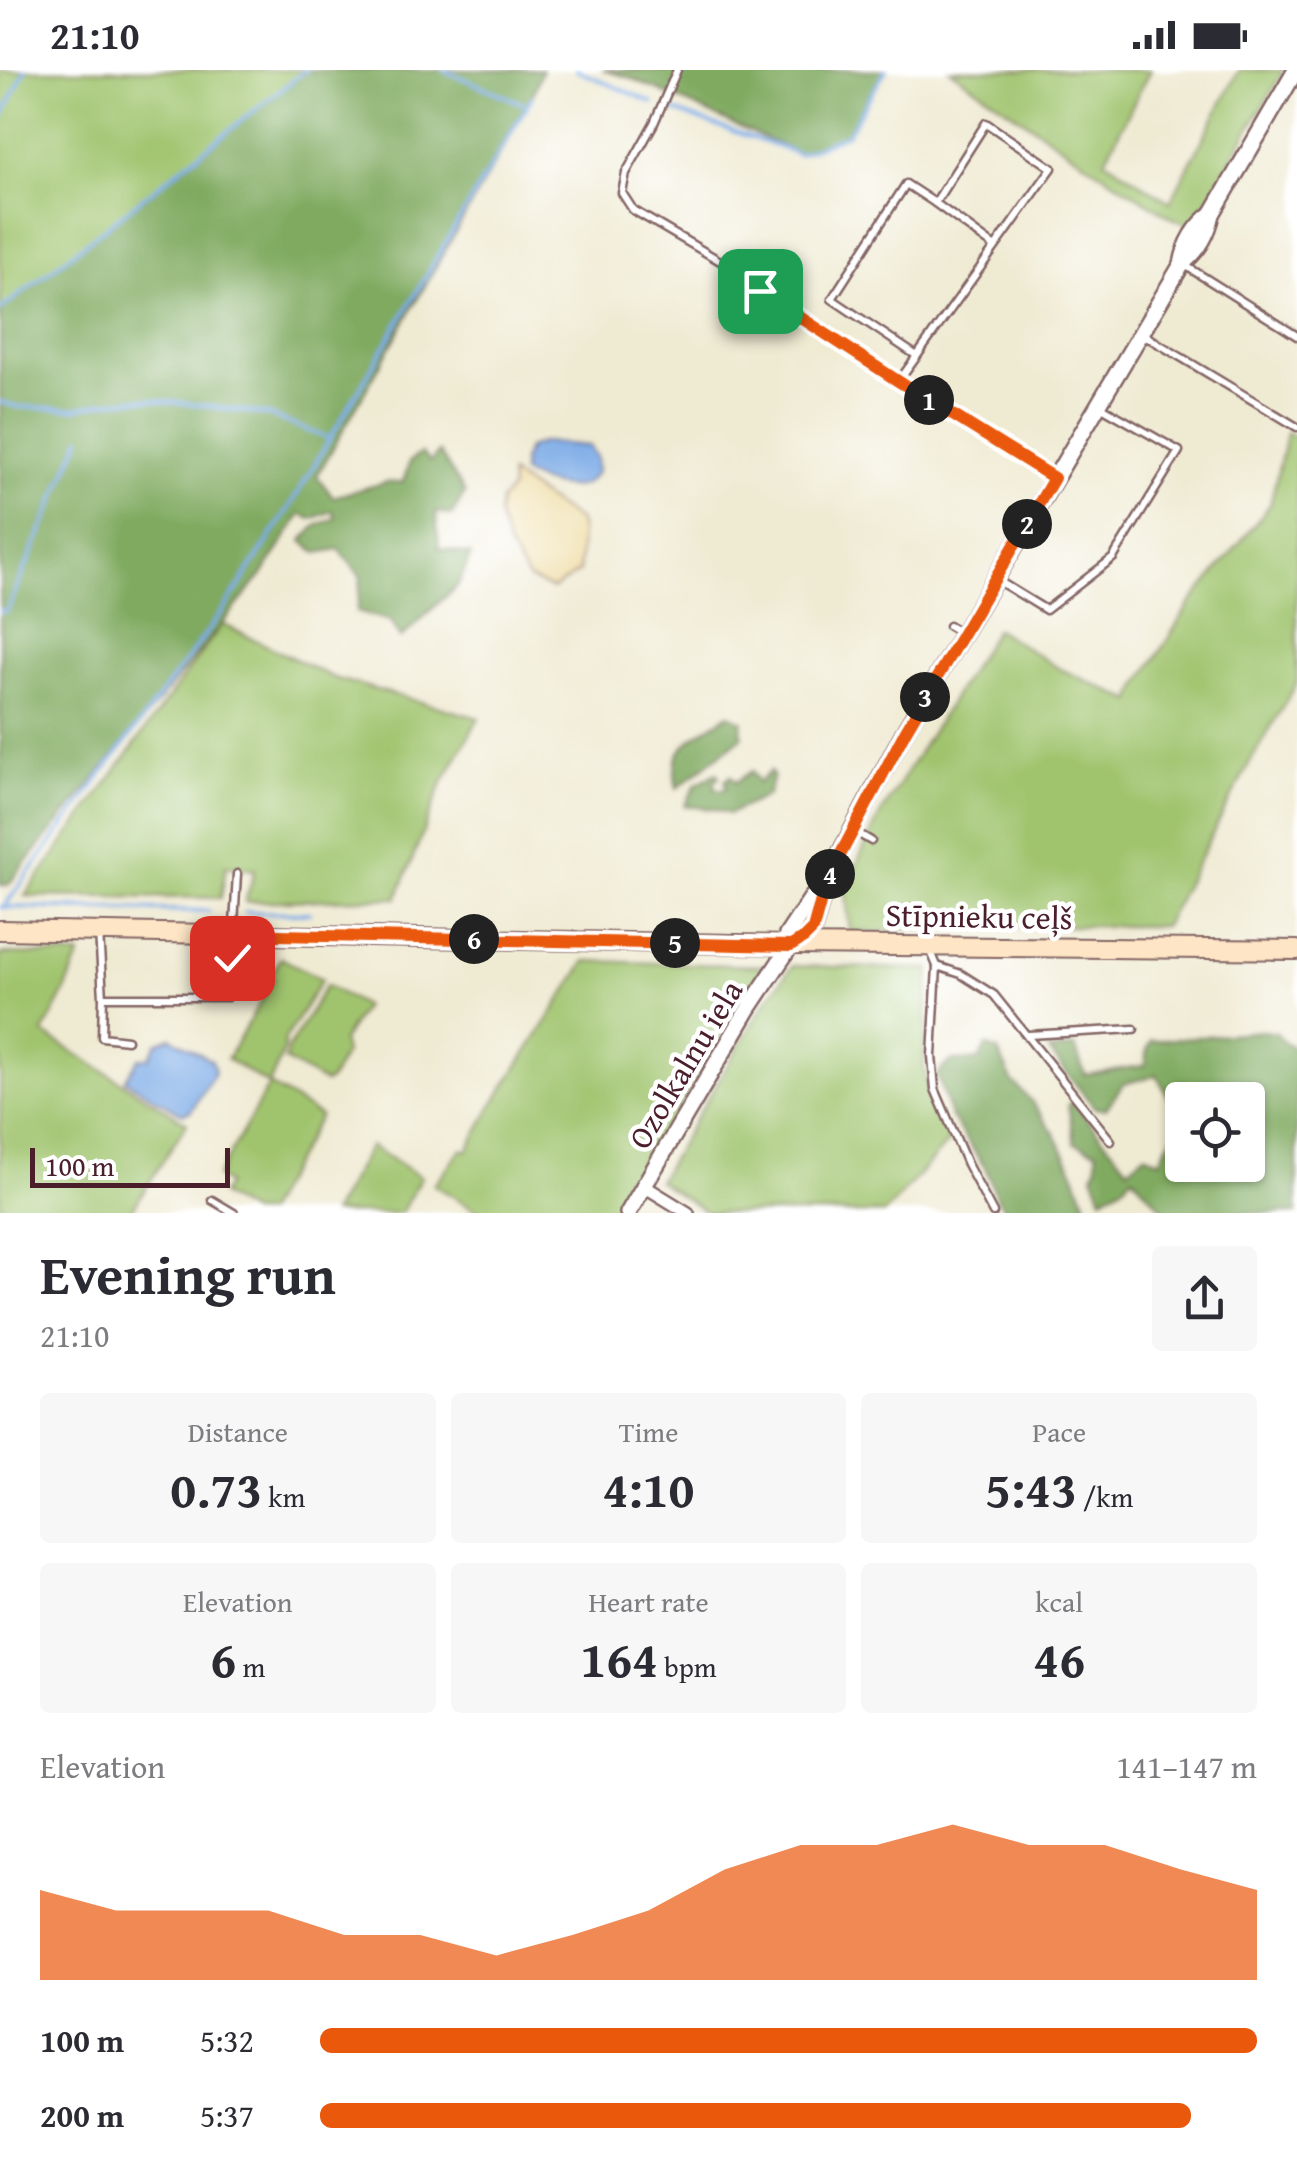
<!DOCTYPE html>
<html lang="en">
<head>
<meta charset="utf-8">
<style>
	body { margin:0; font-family:"Gentium Book Plus",serif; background:#f7f7f7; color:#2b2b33; height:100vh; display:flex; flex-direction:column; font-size:38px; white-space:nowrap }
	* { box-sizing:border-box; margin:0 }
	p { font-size:32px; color:#7c7c81 }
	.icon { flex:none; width:55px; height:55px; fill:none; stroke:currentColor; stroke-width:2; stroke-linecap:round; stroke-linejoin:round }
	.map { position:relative; height:1143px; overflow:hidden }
	.details { display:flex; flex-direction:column; background:#fff; flex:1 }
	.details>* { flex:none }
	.tools { position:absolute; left:1165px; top:1012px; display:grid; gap:20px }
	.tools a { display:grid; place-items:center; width:100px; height:100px; border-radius:10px; background:#fff; box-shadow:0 2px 8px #0004; font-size:50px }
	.scale { position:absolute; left:30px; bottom:25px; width:200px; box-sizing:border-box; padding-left:10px; border:5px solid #4a1f2b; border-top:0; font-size:28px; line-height:35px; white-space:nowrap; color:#4a1f2b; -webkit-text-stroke:8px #fff; paint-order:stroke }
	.pin { position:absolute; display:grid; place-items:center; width:85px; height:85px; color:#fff; margin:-42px; border-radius:20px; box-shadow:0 5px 15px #0006 }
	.km { position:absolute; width:50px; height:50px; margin:-25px; border-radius:50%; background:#222; color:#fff; font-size:28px; line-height:50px; text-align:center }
	.round { display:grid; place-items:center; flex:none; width:105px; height:105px; border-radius:10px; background:#f7f7f7 }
	.head { display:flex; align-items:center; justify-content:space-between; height:170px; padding:0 40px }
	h1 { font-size:55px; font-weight:600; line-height:75px }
	.figures { display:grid; grid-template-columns:repeat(3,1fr); gap:15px; height:170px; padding:10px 40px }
	.figures div { display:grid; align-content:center; border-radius:10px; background:#f7f7f7; text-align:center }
	.figures b { font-size:50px; font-weight:600 }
	.figures small { font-size:28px; font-weight:400 }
	.figures p { font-size:28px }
	.chart { height:280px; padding:20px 40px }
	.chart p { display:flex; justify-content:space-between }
	.chart svg { width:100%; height:180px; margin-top:10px; fill:#ea580c; opacity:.7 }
	ul { padding:0 40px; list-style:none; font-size:32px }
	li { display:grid; grid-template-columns:160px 120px 1fr; align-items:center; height:75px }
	li i { height:25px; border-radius:12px; background:#ea580c }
	.status { display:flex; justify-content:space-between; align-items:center; height:70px; padding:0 50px; background:#fff; direction:ltr }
	.status svg { height:28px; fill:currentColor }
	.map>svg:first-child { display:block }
</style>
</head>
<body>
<div class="status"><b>21:10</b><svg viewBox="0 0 49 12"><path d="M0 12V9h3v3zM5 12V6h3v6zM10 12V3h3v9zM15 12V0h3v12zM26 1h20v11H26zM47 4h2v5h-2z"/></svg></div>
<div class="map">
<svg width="1297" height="1143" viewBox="0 0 1297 1143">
	<rect width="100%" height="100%" fill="#fff"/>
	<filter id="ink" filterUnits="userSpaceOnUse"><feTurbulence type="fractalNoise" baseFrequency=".01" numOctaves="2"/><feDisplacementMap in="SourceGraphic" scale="20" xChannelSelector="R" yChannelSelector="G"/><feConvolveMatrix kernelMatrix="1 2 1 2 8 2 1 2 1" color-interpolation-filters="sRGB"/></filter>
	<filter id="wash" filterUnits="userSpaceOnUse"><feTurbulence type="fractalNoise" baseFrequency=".0048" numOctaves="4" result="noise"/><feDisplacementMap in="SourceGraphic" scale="40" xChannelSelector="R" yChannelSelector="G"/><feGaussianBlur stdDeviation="2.25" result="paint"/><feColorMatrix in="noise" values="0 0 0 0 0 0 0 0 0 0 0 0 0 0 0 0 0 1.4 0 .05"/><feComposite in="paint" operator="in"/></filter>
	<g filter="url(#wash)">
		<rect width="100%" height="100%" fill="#efead2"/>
		<!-- green -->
		<g fill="#a0c46e" stroke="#75724c" stroke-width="2.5">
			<path d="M0 0H306L0 240Z"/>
			<path d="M950 0H1150L1105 90 1170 132 1239 0H1284L1192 157 1170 147 1095 99Z"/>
			<path d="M1287 362 1297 369V613L1250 692 1164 856H937L869 863 850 862 845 818 881 743 996 559 1060 599 1132 631 1138 616 1190 534 1270 435Z"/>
			<path d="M222 554 334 608 479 648 441 716 397 828 245 832 255 800 226 796 221 828 25 826Z"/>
			<path d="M0 884 80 885 65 921 43 963 187 1053 130 1143H0Z"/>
			<path d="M281 888 322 909 285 969 284 980 269 1015 320 1046 265 1143H251L221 1125 227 1114 217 1107 269 1015 227 989 274 909 271 905Z"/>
			<path d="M586 891 764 896 616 1143H481L434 1115 461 1079 467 1081 492 1036Z"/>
			<path d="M792 896 930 899 924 996 928 1026 950 1070 885 1143H708L658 1111 764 934Z"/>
			<path d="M326 915 364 936 342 971 345 983 330 1010 325 1013 285 990 288 979Z"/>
			<path d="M370 1076 421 1107 401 1143H332Z"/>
		</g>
		<!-- forest -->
		<g fill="#80aa61" stroke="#656446" stroke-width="2.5" fill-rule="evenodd">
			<path d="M306 0H542L532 27 317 406 333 427 387 412H403L410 391 421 383 430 392 439 382 465 423 452 445 436 442 439 478 471 485 458 515 401 568 391 551 357 542 361 507 339 479 317 483 302 471 316 456 336 448 333 441 311 449 301 444 262 505 8 815H0V240Z"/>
			<path d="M603 0H886L847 64 799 84 631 8Z"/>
			<path d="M729 644 743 652 741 659 743 666 677 718C666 674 700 665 729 644Z"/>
			<path d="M752 701 759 713 770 701 773 705 768 725 729 744 714 739 685 736 696 714 717 703 719 706 714 713 716 719 723 720 727 717 725 711 731 706 736 712Z"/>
			<path d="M1263 961 1276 963 1284 972 1297 979V1143H1167L1132 1106 1125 1115 1102 1127 1093 1105 1097 1094V1081L1075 1073 1068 1035 1072 1031 1128 1098 1145 1084 1160 1091 1167 1075 1179 1059 1174 1038 1157 1005 1123 1014 1106 1039 1095 1038 1049 981 1075 977 1085 1005 1146 995V983L1151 971ZM1182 1030H1248V1095H1182Z"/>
			<path d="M986 976 998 981 1012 1011 1031 1031 1054 1063 1076 1106 1087 1137 1077 1143H1007L997 1128 986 1099 951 1047 937 1004 951 991 979 990Z"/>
		</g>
		<!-- sand -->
		<path fill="#eeda9e" stroke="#9c7c64" stroke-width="2.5" d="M510 404 579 451 581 462 579 502 553 519 528 509 508 476 498 446 500 431 511 419Z"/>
		<!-- water -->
		<g fill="#7dace7" stroke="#646689" stroke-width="2.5">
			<path d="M544 372 589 376 596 387 597 401C597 402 587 413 586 413 569 423 537 412 522 403L523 390 528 378Z"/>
			<path d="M171 967 212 991 215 1002 191 1041 182 1044 125 1010 139 988H149L157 973Z"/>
		</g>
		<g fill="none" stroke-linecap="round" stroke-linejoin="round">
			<!-- stream -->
			<g stroke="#7dace7" stroke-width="4">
				<path d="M443 0 526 35"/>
				<path d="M576 0 653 33"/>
				<path d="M684 4 687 0"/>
				<path d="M668 39 799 84 847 64 886 0"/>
				<path d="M0 52 25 0"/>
				<path d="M0 240 306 0"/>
				<path d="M0 332 20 337 75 339 106 332 142 329 207 336 268 345 330 369"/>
				<path d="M0 541H7L81 368"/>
				<path d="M0 837 209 841"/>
				<path d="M4 837 227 535 289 438 532 27"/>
				<path d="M245 842 310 843"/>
			</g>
		</g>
	</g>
	<g filter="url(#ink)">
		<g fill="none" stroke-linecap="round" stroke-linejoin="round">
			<defs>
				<g id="service">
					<path d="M677 0 654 53 626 103 622 123 633 140 739 202 760 221 899 311 1053 407"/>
					<path d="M1183 194 1297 266"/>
					<path d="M1144 265 1297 357"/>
					<path d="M917 286 832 229 906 114 935 133"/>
					<path d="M899 311C950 240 1001 169 1052 98L986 53 935 133 995 177"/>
					<path d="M997 510 1046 540 1113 488 1179 381 1100 336"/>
					<path d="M949 556 961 563"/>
					<path d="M854 761 871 771"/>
					<path d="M99 863 103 927"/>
					<path d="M930 879 937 896 932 986 935 1019 967 1094 993 1143"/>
					<path d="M937 896 961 904 994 925 1111 1071"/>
					<path d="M1028 965 1134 959"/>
					<path d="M127 970 102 967 103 927H227L232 888 237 804"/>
					<path d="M212 1130 234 1143"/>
				</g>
				<path id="minor" d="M644 1116 688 1143"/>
				<g id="tertiary">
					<path d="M1185 191C1199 179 1208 162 1212 144L1296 0"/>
					<path d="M791 875 787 865 811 829 825 812 905 661 1182 194C1186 173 1195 157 1212 144"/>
					<path d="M628 1143 749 938 791 875 804 868 813 859 825 816"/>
				</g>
				<path id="secondary" d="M0 860 791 875 1297 880"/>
			</defs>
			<!-- service casing -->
			<use href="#service" stroke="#846665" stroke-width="11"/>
			<!-- minor casing -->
			<use href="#minor" stroke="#846665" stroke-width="16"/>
			<!-- tertiary casing -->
			<use href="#tertiary" stroke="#846665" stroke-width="20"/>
			<!-- secondary casing -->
			<use href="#secondary" stroke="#846665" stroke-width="22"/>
			<!-- service -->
			<use href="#service" stroke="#fff" stroke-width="6"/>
			<!-- minor -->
			<use href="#minor" stroke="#fff" stroke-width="11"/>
			<!-- tertiary -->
			<use href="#tertiary" stroke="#fff" stroke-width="15"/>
			<!-- secondary -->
			<use href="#secondary" stroke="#fde5c5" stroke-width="18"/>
		</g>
	</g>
	<g fill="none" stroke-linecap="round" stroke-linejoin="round" filter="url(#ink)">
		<defs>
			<path id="route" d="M232 888 233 864 791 876 804 868 813 859 826 812 905 662 1054 408 898 311 760 221"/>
		</defs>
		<!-- route casing -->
		<use href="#route" stroke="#fff" stroke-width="20"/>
		<!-- route -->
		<use href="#route" stroke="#ea580c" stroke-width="12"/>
	</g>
	<g text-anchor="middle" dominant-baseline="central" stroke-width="9" stroke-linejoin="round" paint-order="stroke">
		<!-- street labels -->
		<g font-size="32" fill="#4a1f2b" stroke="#fff">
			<text transform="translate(979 846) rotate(1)">Stīpnieku ceļš</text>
			<text transform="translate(685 994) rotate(-59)">Ozolkalnu iela</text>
		</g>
	</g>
</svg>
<div class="tools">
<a><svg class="icon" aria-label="locate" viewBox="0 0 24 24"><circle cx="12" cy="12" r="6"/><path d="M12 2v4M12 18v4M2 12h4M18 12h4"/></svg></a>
</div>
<div class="scale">100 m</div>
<div class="pin" style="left:760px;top:221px;background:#1e9e55"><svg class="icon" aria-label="arrive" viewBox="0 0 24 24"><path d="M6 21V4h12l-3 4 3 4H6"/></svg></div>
<div class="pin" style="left:232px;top:888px;background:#d93025"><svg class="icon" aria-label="check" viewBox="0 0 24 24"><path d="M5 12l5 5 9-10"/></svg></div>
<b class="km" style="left:929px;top:330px">1</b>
<b class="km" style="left:1027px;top:454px">2</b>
<b class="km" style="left:925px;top:627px">3</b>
<b class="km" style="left:830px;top:804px">4</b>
<b class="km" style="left:675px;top:873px">5</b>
<b class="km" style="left:474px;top:869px">6</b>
</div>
<section class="details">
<div class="head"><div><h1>Evening run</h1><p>21:10</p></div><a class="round"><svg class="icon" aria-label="share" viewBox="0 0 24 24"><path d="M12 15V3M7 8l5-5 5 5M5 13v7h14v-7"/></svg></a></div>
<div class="figures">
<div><p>Distance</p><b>0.73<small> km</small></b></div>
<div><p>Time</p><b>4:10</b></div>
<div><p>Pace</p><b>5:43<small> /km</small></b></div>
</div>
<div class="figures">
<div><p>Elevation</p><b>6<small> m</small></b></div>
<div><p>Heart rate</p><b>164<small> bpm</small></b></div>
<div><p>kcal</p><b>46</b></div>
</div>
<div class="chart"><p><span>Elevation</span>141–147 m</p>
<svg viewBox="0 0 160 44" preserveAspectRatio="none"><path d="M0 44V22L10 27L20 27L30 27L40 33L50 33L60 38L70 33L80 27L90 17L100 11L110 11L120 6L130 11L140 11L150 17L160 22V44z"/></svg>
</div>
<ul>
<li><b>100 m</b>5:32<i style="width:100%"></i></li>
<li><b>200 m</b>5:37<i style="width:93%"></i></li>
</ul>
</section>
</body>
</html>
